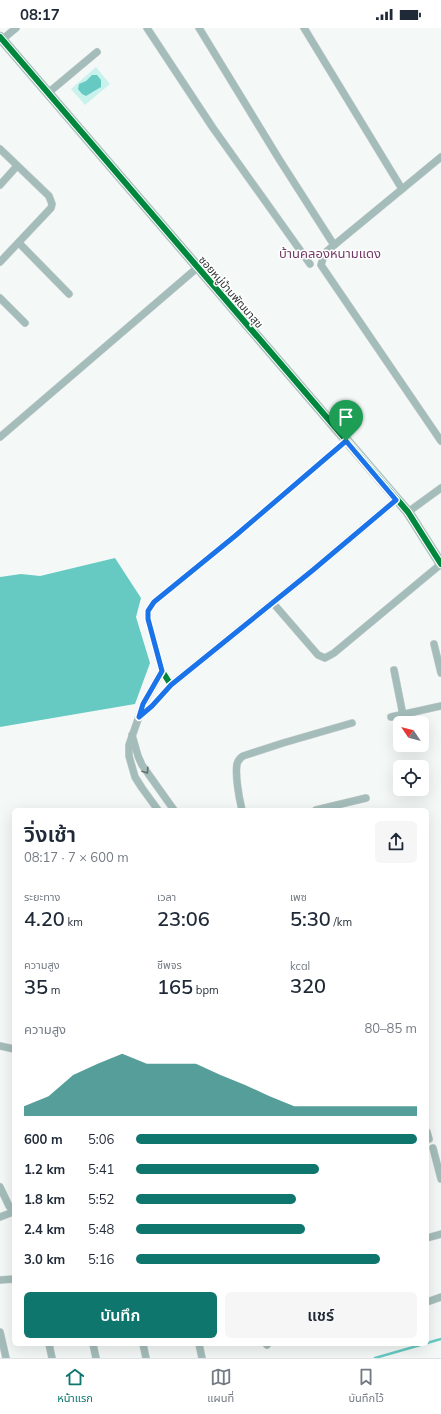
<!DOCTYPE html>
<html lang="th">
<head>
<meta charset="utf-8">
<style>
	body { margin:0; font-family:Mulish,"Noto Sans Thai",sans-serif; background:#f6f6f7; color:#1f2937; height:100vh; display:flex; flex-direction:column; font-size:15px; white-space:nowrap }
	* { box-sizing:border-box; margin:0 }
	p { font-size:13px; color:#747a83 }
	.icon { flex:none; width:22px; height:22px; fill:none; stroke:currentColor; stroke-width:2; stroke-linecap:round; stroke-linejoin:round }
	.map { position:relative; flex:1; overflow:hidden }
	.panel { position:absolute; left:12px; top:780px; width:417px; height:538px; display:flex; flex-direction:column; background:#fff; border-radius:6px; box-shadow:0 4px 16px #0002 }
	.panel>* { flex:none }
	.needle { width:26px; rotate:305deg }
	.controls { position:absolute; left:393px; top:688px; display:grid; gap:8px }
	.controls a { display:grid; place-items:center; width:36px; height:36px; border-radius:6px; background:#fff; box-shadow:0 4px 16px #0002; font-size:20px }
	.pin { position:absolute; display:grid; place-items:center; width:34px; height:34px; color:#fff; margin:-41px -17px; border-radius:50% 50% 50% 0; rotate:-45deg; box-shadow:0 0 4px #0007 }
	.pin .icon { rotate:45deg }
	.round { display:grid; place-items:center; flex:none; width:42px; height:42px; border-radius:6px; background:#f6f6f7 }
	.overview { display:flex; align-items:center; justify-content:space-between; height:68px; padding:0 12px }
	h1 { font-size:22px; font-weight:600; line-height:30px }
	.stats { display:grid; grid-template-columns:repeat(3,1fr); gap:6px; height:68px; padding:4px 12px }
	.stats div { display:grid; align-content:center }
	.stats b { font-size:20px; font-weight:600 }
	.stats small { font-size:11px; font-weight:400 }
	.stats p { font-size:11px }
	.chart { height:112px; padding:8px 12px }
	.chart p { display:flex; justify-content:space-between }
	.chart svg { width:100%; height:72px; margin-top:4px; fill:#0f766e; opacity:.7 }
	.action { display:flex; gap:8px; margin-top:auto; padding:8px 12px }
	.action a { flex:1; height:46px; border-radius:6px; background:#0f766e; color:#fff; font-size:16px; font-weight:600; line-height:46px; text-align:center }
	.action a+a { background:#f6f6f7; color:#1f2937 }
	ul { padding:0 12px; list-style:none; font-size:13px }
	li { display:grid; grid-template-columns:64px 48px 1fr; align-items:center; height:30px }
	li i { height:10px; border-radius:5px; background:#0f766e }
	.status { display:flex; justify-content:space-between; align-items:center; height:28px; padding:0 20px; background:#fff; direction:ltr }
	.status svg { height:11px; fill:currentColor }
	.tab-bar { display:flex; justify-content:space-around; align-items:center; height:56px; border-top:1px solid #e0e1e3; background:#fff; font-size:11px; color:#747a83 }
	.tab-bar a { display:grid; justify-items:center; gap:2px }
	.tab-bar .on { color:#0f766e }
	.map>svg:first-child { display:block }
</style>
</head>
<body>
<div class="status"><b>08:17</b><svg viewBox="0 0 49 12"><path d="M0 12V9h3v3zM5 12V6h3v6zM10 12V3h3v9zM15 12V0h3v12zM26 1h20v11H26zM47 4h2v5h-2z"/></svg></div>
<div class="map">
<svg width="441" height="1330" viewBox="0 0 441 1330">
	<rect width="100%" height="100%" fill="#f4f9f8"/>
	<!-- green -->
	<path fill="#caf2ed" d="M96 39 110 56 85 77 71 61Z"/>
	<!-- water -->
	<g fill="#66cac3">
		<path d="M92 47H97L101 52V59L86 68 82 66 78 61 79 56 86 53Z"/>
		<path d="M115 530 141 570 136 589 150 635 135 676 0 699V549L21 546 40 548Z"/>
	</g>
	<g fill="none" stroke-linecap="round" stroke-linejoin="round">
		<!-- stream -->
		<g stroke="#66cac3" stroke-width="2.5">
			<path d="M427 1315 441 1311"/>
			<path d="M375 1330 424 1316"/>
		</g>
		<defs>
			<g id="street">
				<path d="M147 0 213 100 310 236"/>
				<path d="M199 0 279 131 334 217"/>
				<path d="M304 0 402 161"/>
				<path d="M1 10H4L16 0"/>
				<path d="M48 65 97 24"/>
				<path d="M0 121 49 168 52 176 51 180 0 234"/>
				<path d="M441 129 327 223 324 227 321 237 441 413"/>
				<path d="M0 157 17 138"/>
				<path d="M19 215 69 266"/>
				<path d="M0 270 25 295"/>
				<path d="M0 409 197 240"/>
				<path d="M408 484 441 460"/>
				<path d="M273 575 318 627 325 630 334 625 441 536"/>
				<path d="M434 616 441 645"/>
				<path d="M394 642 403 687"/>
				<path d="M171 657 313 542 396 472"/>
				<path d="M139 689 152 678 171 657 162 643 148 591V583L154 574 235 508 346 413"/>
				<path d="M391 689 441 678"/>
				<path d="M132 707 138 728 142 737 174 782"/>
				<path d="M158 782 142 760 135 749 129 728V717L143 677 162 643"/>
				<path d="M242 782C239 770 235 747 237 736 238 732 240 730 243 728L283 715 352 695"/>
				<path d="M316 782 366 770"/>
				<path d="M0 1018 14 1021"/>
				<path d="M427 1104 429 1111"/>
				<path d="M433 1120 441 1151"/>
				<path d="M0 1159 9 1178 14 1184"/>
				<path d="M0 1189 13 1184"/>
				<path d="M427 1210 441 1206"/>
				<path d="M0 1252 14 1251"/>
				<path d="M427 1274 441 1269"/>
				<path d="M0 1304 6 1330"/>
				<path d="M49 1316 52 1330"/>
				<path d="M93 1316 96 1330"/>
				<path d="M143 1316 146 1330"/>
				<path d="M199 1316 202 1330"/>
				<path d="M266 1316 267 1317"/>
			</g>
			<path id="secondary" d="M0 9 408 484 441 536"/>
		</defs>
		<!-- street casing -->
		<use href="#street" stroke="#d1d4d3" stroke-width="8"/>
		<!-- secondary casing -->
		<use href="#secondary" stroke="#d1d4d3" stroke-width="11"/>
		<!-- street -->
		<use href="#street" stroke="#a4bdba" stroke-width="7"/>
		<!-- secondary -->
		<use href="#secondary" stroke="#a7c2be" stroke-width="10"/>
		<defs>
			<g id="cycleway">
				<path d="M0 9 408 484 441 536"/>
				<path d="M139 689 152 678 171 657 162 643 148 591V583L154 574 235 508 346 413"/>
			</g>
		</defs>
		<!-- cycleway casing -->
		<use href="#cycleway" stroke="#fff" stroke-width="8"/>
		<!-- cycleway -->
		<use href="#cycleway" stroke="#00873e" stroke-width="6"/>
	</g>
	<!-- one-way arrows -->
	<defs><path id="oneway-chevron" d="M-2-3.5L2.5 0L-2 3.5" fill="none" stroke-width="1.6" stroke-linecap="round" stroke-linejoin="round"/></defs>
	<use stroke="#626f6d" href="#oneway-chevron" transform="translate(146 743) rotate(56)"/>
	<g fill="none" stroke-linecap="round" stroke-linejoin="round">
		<defs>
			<path id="route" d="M346 413 396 472 313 542 171 657 152 678 139 689 143 676 162 643 148 591V583L154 574 235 508Z"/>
		</defs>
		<!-- route casing -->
		<use href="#route" stroke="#fff" stroke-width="8"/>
		<!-- route -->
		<use href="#route" stroke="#1a73e8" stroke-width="5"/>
	</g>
	<g text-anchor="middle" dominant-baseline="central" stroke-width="3" stroke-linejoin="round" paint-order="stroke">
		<!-- street labels -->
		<g font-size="11" fill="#2c2f2e" stroke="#fff">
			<text transform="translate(231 264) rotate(49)">ซอยหมู่บ้านพัฒนาสุข</text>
		</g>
		<!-- quarter labels -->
		<g font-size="13" fill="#723964" stroke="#fff">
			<text x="330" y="225">บ้านคลองหนามแดง</text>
		</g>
	</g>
</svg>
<div class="controls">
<a><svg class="needle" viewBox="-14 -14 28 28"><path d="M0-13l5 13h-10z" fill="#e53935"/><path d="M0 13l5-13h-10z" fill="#747a83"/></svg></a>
<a><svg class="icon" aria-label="locate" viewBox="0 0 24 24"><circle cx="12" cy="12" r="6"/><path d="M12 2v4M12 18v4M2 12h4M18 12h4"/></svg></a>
</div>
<div class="pin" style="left:346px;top:413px;background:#1e9e55"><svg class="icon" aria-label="arrive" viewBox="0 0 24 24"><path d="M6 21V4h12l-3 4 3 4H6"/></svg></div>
<section class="panel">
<div class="overview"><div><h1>วิ่งเช้า</h1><p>08:17 · 7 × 600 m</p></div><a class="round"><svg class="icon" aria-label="share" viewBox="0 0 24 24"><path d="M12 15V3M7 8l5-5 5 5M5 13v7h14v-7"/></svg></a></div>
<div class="stats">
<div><p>ระยะทาง</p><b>4.20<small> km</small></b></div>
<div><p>เวลา</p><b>23:06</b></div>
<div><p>เพซ</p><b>5:30<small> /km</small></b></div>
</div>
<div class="stats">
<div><p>ความสูง</p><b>35<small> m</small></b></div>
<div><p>ชีพจร</p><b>165<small> bpm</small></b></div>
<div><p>kcal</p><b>320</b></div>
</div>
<div class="chart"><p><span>ความสูง</span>80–85 m</p>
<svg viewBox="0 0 160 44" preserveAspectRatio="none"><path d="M0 44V38L10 32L20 19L30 12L40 6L50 12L60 12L70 12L80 19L90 25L100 32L110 38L120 38L130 38L140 38L150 38L160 38V44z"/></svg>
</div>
<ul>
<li><b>600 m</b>5:06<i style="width:100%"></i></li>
<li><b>1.2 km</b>5:41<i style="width:65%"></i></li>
<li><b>1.8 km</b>5:52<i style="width:57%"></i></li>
<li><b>2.4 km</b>5:48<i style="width:60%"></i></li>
<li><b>3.0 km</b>5:16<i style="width:87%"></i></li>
</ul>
<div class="action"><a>บันทึก</a><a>แชร์</a></div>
</section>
</div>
<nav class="tab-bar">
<a class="on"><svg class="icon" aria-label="home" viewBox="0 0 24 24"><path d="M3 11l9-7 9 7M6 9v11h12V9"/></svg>หน้าแรก</a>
<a><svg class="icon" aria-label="map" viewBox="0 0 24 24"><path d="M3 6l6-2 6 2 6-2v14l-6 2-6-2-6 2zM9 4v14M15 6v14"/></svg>แผนที่</a>
<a><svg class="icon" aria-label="saved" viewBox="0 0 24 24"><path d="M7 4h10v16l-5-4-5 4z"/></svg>บันทึกไว้</a>
</nav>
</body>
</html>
